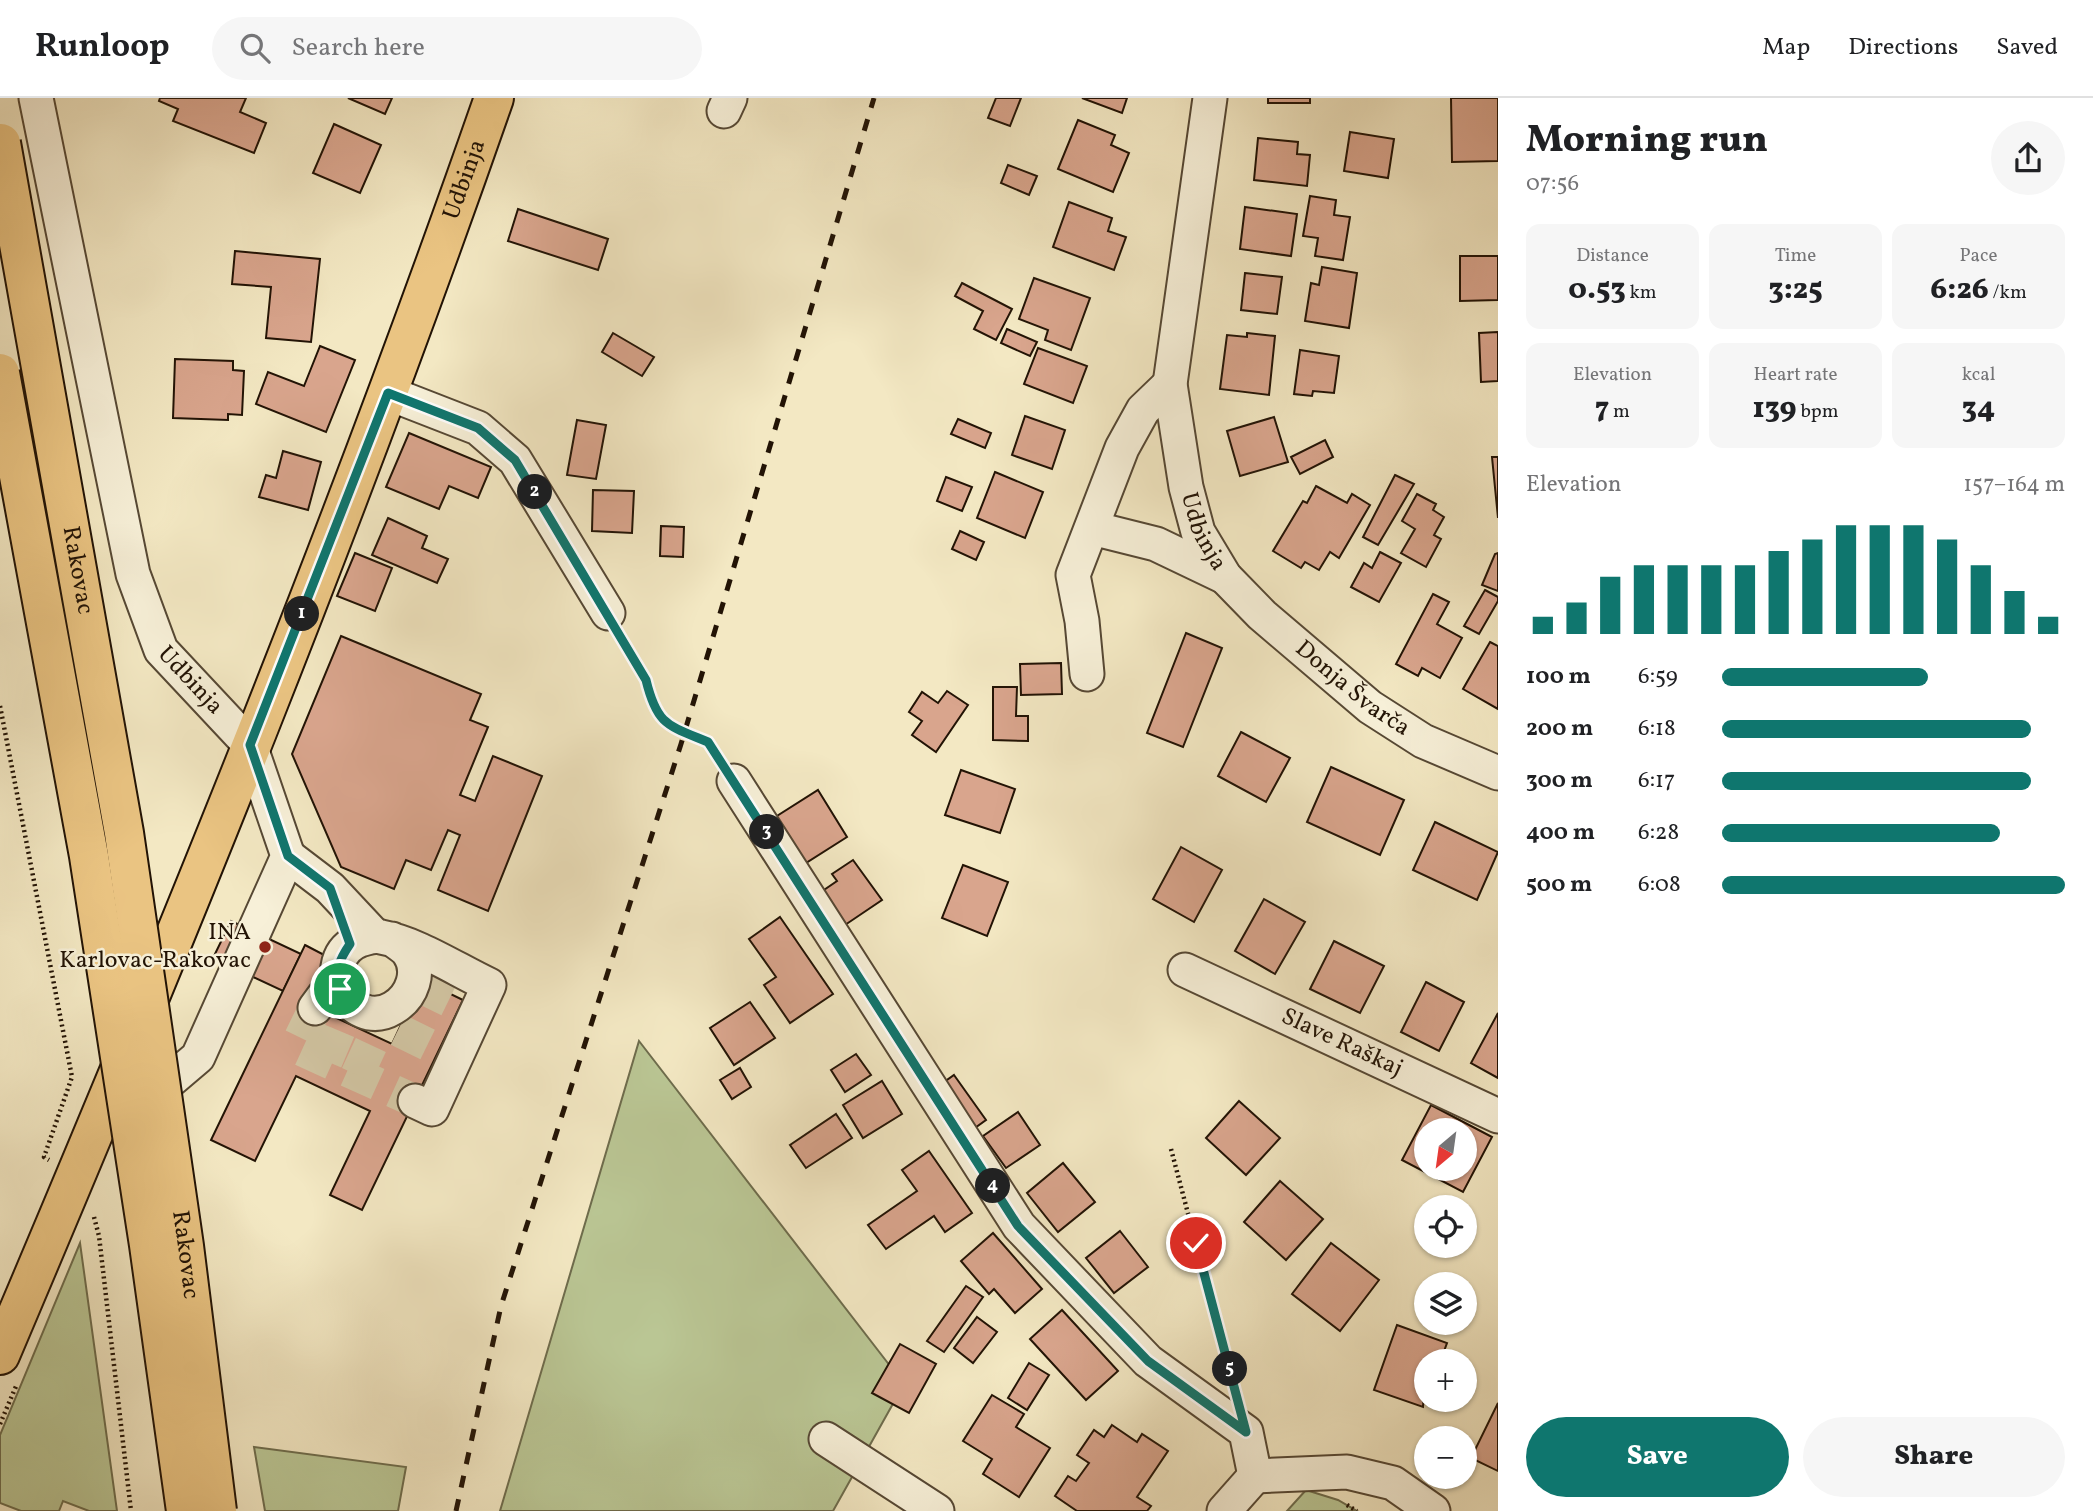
<!DOCTYPE html>
<html lang="en">
<head>
<meta charset="utf-8">
<style>
	body { margin:0; font-family:Vollkorn,serif; background:#f6f6f6; color:#202124; height:100vh; display:flex; flex-direction:column; font-size:26px; white-space:nowrap }
	* { box-sizing:border-box; margin:0 }
	p { font-size:23px; color:#757577 }
	.icon { flex:none; width:38px; height:38px; fill:none; stroke:currentColor; stroke-width:2; stroke-linecap:round; stroke-linejoin:round }
	.map { position:relative; flex:1; overflow:hidden }
	.drawer { display:flex; flex-direction:column; background:#fff; width:595px }
	.drawer>* { flex:none }
	.needle { width:46px; rotate:209deg }
	.controls { position:absolute; left:1414px; top:1020px; display:grid; gap:14px }
	.controls a { display:grid; place-items:center; width:63px; height:63px; border-radius:50%; background:#fff; box-shadow:0 2px 5px #0004; font-size:35px }
	.pin { position:absolute; display:grid; place-items:center; width:60px; height:60px; color:#fff; margin:-30px; border:4px solid #fff; border-radius:50%; box-shadow:0 2px 7px #0007 }
	.km { position:absolute; width:35px; height:35px; margin:-18px; border-radius:50%; background:#222; color:#fff; font-size:19px; line-height:35px; text-align:center }
	.round { display:grid; place-items:center; flex:none; width:74px; height:74px; border-radius:37px; background:#f6f6f6 }
	.summary { display:flex; align-items:center; justify-content:space-between; height:119px; padding:0 28px }
	h1 { font-size:38px; font-weight:800; line-height:52px }
	.stats { display:grid; grid-template-columns:repeat(3,1fr); gap:10px; height:119px; padding:7px 28px }
	.stats div { display:grid; align-content:center; border-radius:14px; background:#f6f6f6; text-align:center }
	.stats b { font-size:30px; font-weight:800 }
	.stats small { font-size:19px; font-weight:400 }
	.stats p { font-size:19px }
	.chart { height:196px; padding:14px 28px }
	.chart p { display:flex; justify-content:space-between }
	.chart svg { width:100%; height:126px; margin-top:7px; stroke:#0f766e; stroke-width:6 }
	.primary-button { display:flex; gap:14px; margin-top:auto; padding:14px 28px }
	.primary-button a { flex:1; height:80px; border-radius:42px; background:#0f766e; color:#fff; font-size:28px; font-weight:800; line-height:80px; text-align:center }
	.primary-button a+a { background:#f6f6f6; color:#202124 }
	ul { padding:0 28px; list-style:none; font-size:23px }
	li { display:grid; grid-template-columns:112px 84px 1fr; align-items:center; height:52px }
	li i { height:18px; border-radius:9px; background:#0f766e }
	header { display:flex; align-items:center; gap:42px; box-sizing:border-box; height:98px; padding:0 35px; background:#fff; border-bottom:2px solid #e0e0e0 }
	header strong { font-size:33px }
	nav { display:flex; gap:38px; margin-inline-start:auto; font-size:24px }
	.search { width:490px; height:63px; background:#f6f6f6; display:flex; align-items:center; gap:18px; box-sizing:border-box; padding:0 24px; border-radius:38px; color:#757577; font-size:26px }
	main { display:flex; flex:1; min-height:0 }
	.map>svg:first-child { display:block }
</style>
</head>
<body>
<header>
<strong>Runloop</strong>
<div class="search"><svg class="icon" aria-label="search" viewBox="0 0 24 24"><circle cx="10" cy="10" r="6"/><path d="M15 15l6 6"/></svg>Search here</div>
<nav><a>Map</a><a>Directions</a><a>Saved</a></nav>
</header>
<main>
<div class="map">
<svg width="1498" height="1413" viewBox="0 0 1498 1413">
	<rect width="100%" height="100%" fill="#f3e8c3"/>
	<filter id="stains"><feTurbulence type="fractalNoise" baseFrequency=".00286" numOctaves="4"/><feColorMatrix values="0 0 0 0 .2 0 0 0 0 .09 0 0 0 0 .02 0 0 0 .5 -.17"/></filter>
	<radialGradient id="worn" r=".72"><stop offset=".6" stop-color="#630" stop-opacity="0"/><stop offset="1" stop-color="#630" stop-opacity=".3"/></radialGradient>
	<!-- green -->
	<g fill="#bac694" stroke="#6e6c4c" stroke-width="2">
		<path d="M639 943 904 1286 833 1413H500Z"/>
		<path d="M80 1145 117 1413H89L63 1403 59 1413H21L0 1405V1337Z"/>
		<path d="M254 1349 406 1369 398 1413H265Z"/>
		<path d="M1306 1392 1338 1402 1357 1413H1287Z"/>
	</g>
	<!-- building -->
	<g fill="#d9a58d" stroke="#221305" stroke-width="2" fill-rule="evenodd">
		<path d="M160 0H246L240 14 266 25 254 55 173 23 178 11 159 3Z"/>
		<path d="M348 0H392L385 16Z"/>
		<path d="M996 0H1021L1010 28 988 20Z"/>
		<path d="M1082 0H1127L1122 15Z"/>
		<rect x="1268" y="0" width="42" height="5"/>
		<path d="M1451 0H1498V63L1452 64Z"/>
		<path d="M1078 22 1115 37 1111 47 1129 55 1113 94 1058 71Z"/>
		<path d="M334 26 381 47 360 95 313 75Z"/>
		<path d="M1350 34 1394 41 1388 80 1344 73Z"/>
		<path d="M1258 40 1298 44 1297 56 1310 57 1307 88 1254 82Z"/>
		<path d="M1008 67 1037 78 1029 97 1001 85Z"/>
		<path d="M1310 98 1336 102 1334 117 1350 119 1343 162 1315 158 1318 140 1303 138Z"/>
		<path d="M1069 104 1112 120 1108 133 1126 139 1114 172 1053 149Z"/>
		<path d="M1245 109 1297 116 1291 158 1240 151Z"/>
		<path d="M518 111 608 141 598 172 508 143Z"/>
		<path d="M235 153 320 161 311 244 266 240 271 189 232 186Z"/>
		<path d="M1460 158H1498V202L1460 203Z"/>
		<path d="M1322 169 1357 175 1349 230 1305 223 1311 185 1319 187Z"/>
		<path d="M1245 175 1282 179 1277 216 1241 212Z"/>
		<path d="M1034 180 1090 200 1071 252 1045 242 1048 232 1019 221Z"/>
		<path d="M962 185 1012 211 996 242 974 231 983 213 955 198Z"/>
		<path d="M1007 231 1037 244 1030 258 1001 245Z"/>
		<path d="M1498 234V283L1481 284 1479 235Z"/>
		<path d="M613 235 654 259 642 278 602 254Z"/>
		<path d="M1247 235 1275 238 1269 297 1220 291 1227 237 1247 239Z"/>
		<path d="M320 248 355 262 326 334 256 306 268 274 304 288Z"/>
		<path d="M1038 250 1087 268 1073 305 1024 286Z"/>
		<path d="M1300 252 1339 258 1334 295 1313 293 1312 298 1294 296Z"/>
		<path d="M175 261 233 263V272L244 273 242 317 228 316V322L173 320Z"/>
		<path d="M1025 318 1065 332 1052 371 1012 357Z"/>
		<path d="M1274 319 1288 364 1240 378 1227 333Z"/>
		<path d="M958 321 991 335 985 350 951 336Z"/>
		<path d="M577 322 606 327 596 381 567 377Z"/>
		<path d="M409 335 491 369 478 400 449 388 439 411 386 389Z"/>
		<path d="M1325 342 1333 359 1300 376 1291 359Z"/>
		<path d="M283 353 321 364 308 412 259 399 266 377 276 380Z"/>
		<path d="M1492 359H1498V420Z"/>
		<path d="M995 374 1043 394 1025 440 977 420Z"/>
		<path d="M1395 377 1414 386 1378 447 1363 439Z"/>
		<path d="M946 379 972 389 962 413 937 403Z"/>
		<path d="M1316 388 1347 405 1352 396 1370 407 1339 460 1330 454 1319 472 1305 464 1301 470 1273 453 1303 403 1307 405Z"/>
		<path d="M593 392 634 393 632 435 592 433Z"/>
		<path d="M1417 396 1436 406 1433 412 1444 419 1434 437 1441 441 1426 469 1401 455 1415 431 1402 423Z"/>
		<path d="M388 420 427 438 422 450 448 461 437 485 372 457Z"/>
		<path d="M661 428 684 429 683 459 660 458Z"/>
		<path d="M960 433 984 444 976 462 952 451Z"/>
		<path d="M1380 454 1401 465 1379 504 1351 489 1364 465 1372 470Z"/>
		<path d="M355 455 392 470 375 513 337 498Z"/>
		<path d="M1498 455V493L1482 487 1495 456Z"/>
		<path d="M1485 492 1498 499V503L1479 536 1464 528Z"/>
		<path d="M1433 496 1449 504 1437 526 1462 540 1440 580 1422 570 1418 578 1396 566Z"/>
		<path d="M1186 535 1222 550 1183 649 1147 635Z"/>
		<path d="M341 538 481 596 470 622 488 629 460 697 475 703 493 658 542 678 488 813 438 792 460 737 448 732 431 772 406 762 394 791 341 769 292 656Z"/>
		<path d="M1490 544 1498 548V611L1463 591Z"/>
		<path d="M1061 565 1062 596 1021 597 1020 566Z"/>
		<path d="M993 589H1017L1016 618H1028V643L993 642Z"/>
		<path d="M947 593 968 607 936 654 912 637 922 623 909 614 922 594 938 605Z"/>
		<path d="M1241 634 1290 660 1266 704 1218 678Z"/>
		<path d="M1331 669 1404 702 1380 757 1307 724Z"/>
		<path d="M961 672 1015 691 1000 735 945 717Z"/>
		<path d="M818 692 847 739 798 770 769 723Z"/>
		<path d="M1435 724 1498 754 1477 802 1413 772Z"/>
		<path d="M1181 749 1222 772 1194 824 1153 801Z"/>
		<path d="M853 762 882 802 845 827 821 794 837 783 832 776Z"/>
		<path d="M963 767 1008 784 987 838 942 820Z"/>
		<path d="M1264 801 1305 824 1275 876 1235 853Z"/>
		<path d="M780 819 833 896 790 925 764 887 776 879 749 841Z"/>
		<path d="M231 823 301 856 283 893 213 860Z"/>
		<path d="M1334 843 1384 868 1360 915 1310 891Z"/>
		<path d="M305 847 330 860 315 910 392 946 422 882 463 902 362 1112 330 1097 370 1013 296 978 255 1063 211 1042Z"/>
		<path d="M1426 884 1464 904 1439 953 1401 934Z"/>
		<path d="M750 904 775 940 734 967 710 930Z"/>
		<path d="M1498 915V980L1471 965Z"/>
		<path d="M856 956 871 977 845 994 831 972Z"/>
		<path d="M740 970 751 989 732 1001 720 982Z"/>
		<path d="M954 977 986 1022 965 1037 933 992Z"/>
		<path d="M882 983 902 1016 863 1040 843 1007Z"/>
		<path d="M1239 1003 1280 1040 1246 1077 1206 1040Z"/>
		<path d="M1431 1007 1492 1039 1463 1094 1402 1062ZM1426 1032H1465V1071H1426Z"/>
		<path d="M1018 1014 1040 1047 1006 1070 983 1038Z"/>
		<path d="M836 1016 852 1040 806 1070 790 1047Z"/>
		<path d="M929 1053 972 1115 945 1134 934 1118 886 1151 868 1127 917 1093 902 1072Z"/>
		<path d="M1063 1065 1095 1104 1058 1134 1027 1095Z"/>
		<path d="M1280 1083 1323 1121 1286 1162 1244 1124Z"/>
		<path d="M1120 1133 1148 1169 1114 1195 1086 1160Z"/>
		<path d="M993 1135 1042 1191 1015 1215 994 1191 989 1196 961 1163Z"/>
		<path d="M1331 1145 1379 1182 1340 1233 1292 1196Z"/>
		<path d="M966 1188 983 1199 944 1254 927 1243Z"/>
		<path d="M1062 1212 1118 1273 1086 1302 1030 1241Z"/>
		<path d="M977 1219 997 1234 973 1265 954 1250Z"/>
		<path d="M1397 1227 1447 1245 1440 1264H1426L1423 1309 1374 1292Z"/>
		<path d="M900 1246 936 1266 909 1315 872 1295Z"/>
		<path d="M1029 1265 1049 1277 1027 1312 1008 1300Z"/>
		<path d="M992 1297 1024 1316 1016 1329 1050 1350 1019 1399 983 1376 992 1361 963 1343Z"/>
		<path d="M1498 1305V1373L1471 1360Z"/>
		<path d="M1112 1327 1137 1344 1142 1336 1168 1353 1137 1399 1151 1408 1147 1413H1077L1055 1398 1068 1378 1076 1383 1089 1365 1077 1357 1094 1332 1104 1339Z"/>
	</g>
	<g fill="none" stroke-linecap="round" stroke-linejoin="round">
		<!-- minor-tunnel -->
		<g stroke="#d4c8a6" stroke-width="33" stroke-dasharray="33 17" stroke-linecap="butt">
			<path d="M419 888 460 908"/>
			<path d="M315 910 296 949 415 1003"/>
			<path d="M398 932 439 952"/>
			<path d="M326 963 343 923"/>
			<path d="M357 977 375 938"/>
		</g>
		<defs>
			<g id="minor">
				<path id="s1" d="M36 0 133 476 161 552 250 647 288 758 198 959 145 1004"/>
				<path id="s2" d="M1210 0 1170 286 1186 389 1198 434 1225 479 1262 517 1370 609 1423 643 1498 675"/>
				<path d="M724 13 730 0"/>
				<path d="M388 295 478 330 515 362 608 515"/>
				<path d="M1092 430 1156 446 1225 479"/>
				<path d="M1087 576 1082 523 1073 477 1122 350 1143 312 1170 286"/>
				<path d="M734 683 1019 1128 1148 1263 1246 1334 1255 1378"/>
				<path d="M288 758 330 790 374 837"/>
				<path d="M392 841C397 845 404 849 408 854 422 873 412 899 393 910 350 936 312 861 360 842 368 840 373 837 381 839 418 846 455 871 489 887L432 1011 415 1003"/>
				<path id="s3" d="M1185 872 1498 1018"/>
				<path d="M315 910 337 880"/>
				<path d="M826 1341 937 1413"/>
				<path d="M1255 1378 1347 1374 1393 1385 1433 1413"/>
				<path d="M1224 1413 1255 1378"/>
			</g>
			<g id="major">
				<path id="s4" d="M0 1257C176 843 346 425 494 0"/>
			</g>
		</defs>
		<!-- minor casing -->
		<use href="#minor" stroke="#564834" stroke-width="37"/>
		<!-- major casing -->
		<use href="#major" stroke="#221305" stroke-width="42"/>
		<!-- path -->
		<g stroke="#221305" stroke-width="4.5" stroke-dasharray="2 3.5" stroke-linecap="butt">
			<path d="M622 539 646 582 653 611 672 629 708 644 718 659"/>
			<path d="M0 608 72 979 44 1059 49 1062"/>
			<path d="M1171 1051 1233 1286"/>
			<path d="M94 1119 99 1138 131 1413"/>
			<path d="M0 1326 17 1286"/>
			<path d="M1347 1407 1357 1413"/>
		</g>
		<!-- minor -->
		<use href="#minor" stroke="#f7f0d8" stroke-width="33"/>
		<!-- major -->
		<use href="#major" stroke="#eac482" stroke-width="38"/>
		<!-- rail -->
		<path stroke="#221305" stroke-width="5" stroke-dasharray="12 12" stroke-linecap="butt" d="M456 1413 501 1208 681 646 874 0"/>
		<defs>
			<g id="highway-bridge">
				<path id="s5" d="M1 45 124 735 184 1148 217 1413"/>
				<path d="M0 275 89 758 149 1147 186 1413"/>
			</g>
		</defs>
		<!-- highway-bridge casing -->
		<use href="#highway-bridge" stroke="#221305" stroke-width="42" stroke-linecap="butt"/>
		<!-- highway-bridge -->
		<use href="#highway-bridge" stroke="#eac482" stroke-width="38"/>
	</g>
	<g fill="none" stroke-linecap="round" stroke-linejoin="round">
		<defs>
			<path id="route" d="M340 891C335 872 339 862 350 846L330 790 288 758 250 647 388 295 478 330 515 362 646 582C657 627 667 627 708 644L1018 1128 1148 1263 1246 1334 1196 1145"/>
		</defs>
		<!-- route casing -->
		<use href="#route" stroke="#fff" stroke-width="14"/>
		<!-- route -->
		<use href="#route" stroke="#0f766e" stroke-width="9"/>
	</g>
	<!-- markers -->
	<circle fill="#8f2418" stroke="#f7f0d8" stroke-width="2.5" cx="265" cy="849" r="7"/>
	<g text-anchor="middle" dominant-baseline="central" stroke-width="5" stroke-linejoin="round" paint-order="stroke">
		<!-- street labels -->
		<g font-size="24" fill="#221305" stroke="#f7f0d8">
			<text stroke="none"><textPath href="#s4" startOffset="1264">Udbinja</textPath></text>
			<text stroke="none"><textPath href="#s2" startOffset="441">Udbinja</textPath></text>
			<text stroke="none"><textPath href="#s5" startOffset="434">Rakovac</textPath></text>
			<text stroke="none"><textPath href="#s1" startOffset="609">Udbinja</textPath></text>
			<text stroke="none"><textPath href="#s2" startOffset="662">Donja Švarča</textPath></text>
			<text stroke="none"><textPath href="#s3" startOffset="173">Slave Raškaj</textPath></text>
			<text stroke="none"><textPath href="#s5" startOffset="1127">Rakovac</textPath></text>
		</g>
		<!-- poi labels -->
		<g font-size="24" fill="#221305" stroke="#f7f0d8" text-anchor="end">
			<text x="251" y="835">INA<tspan x="251" dy="28">Karlovac-Rakovac</tspan></text>
		</g>
	</g>
	<rect width="100%" height="100%" filter="url(#stains)"/>
	<rect width="100%" height="100%" fill="url(#worn)"/>
</svg>
<div class="controls">
<a><svg class="needle" viewBox="-14 -14 28 28"><path d="M0-13l5 13h-10z" fill="#e53935"/><path d="M0 13l5-13h-10z" fill="#757577"/></svg></a>
<a><svg class="icon" aria-label="locate" viewBox="0 0 24 24"><circle cx="12" cy="12" r="6"/><path d="M12 2v4M12 18v4M2 12h4M18 12h4"/></svg></a>
<a><svg class="icon" aria-label="layers" viewBox="0 0 24 24"><path d="M12 4l9 5-9 5-9-5zM3 14l9 5 9-5"/></svg></a>
<a>+</a>
<a>−</a>
</div>
<div class="pin" style="left:340px;top:891px;background:#1e9e55"><svg class="icon" aria-label="arrive" viewBox="0 0 24 24"><path d="M6 21V4h12l-3 4 3 4H6"/></svg></div>
<div class="pin" style="left:1196px;top:1145px;background:#d93025"><svg class="icon" aria-label="check" viewBox="0 0 24 24"><path d="M5 12l5 5 9-10"/></svg></div>
<b class="km" style="left:302px;top:516px">1</b>
<b class="km" style="left:535px;top:394px">2</b>
<b class="km" style="left:767px;top:734px">3</b>
<b class="km" style="left:993px;top:1088px">4</b>
<b class="km" style="left:1230px;top:1271px">5</b>
</div>
<section class="drawer">
<div class="summary"><div><h1>Morning run</h1><p>07:56</p></div><a class="round"><svg class="icon" aria-label="share" viewBox="0 0 24 24"><path d="M12 15V3M7 8l5-5 5 5M5 13v7h14v-7"/></svg></a></div>
<div class="stats">
<div><p>Distance</p><b>0.53<small> km</small></b></div>
<div><p>Time</p><b>3:25</b></div>
<div><p>Pace</p><b>6:26<small> /km</small></b></div>
</div>
<div class="stats">
<div><p>Elevation</p><b>7<small> m</small></b></div>
<div><p>Heart rate</p><b>139<small> bpm</small></b></div>
<div><p>kcal</p><b>34</b></div>
</div>
<div class="chart"><p><span>Elevation</span>157–164 m</p>
<svg viewBox="0 0 160 44" preserveAspectRatio="none"><path d="M5 44V38M15 44V33M25 44V24M35 44V20M45 44V20M55 44V20M65 44V20M75 44V15M85 44V11M95 44V6M105 44V6M115 44V6M125 44V11M135 44V20M145 44V29M155 44V38"/></svg>
</div>
<ul>
<li><b>100 m</b>6:59<i style="width:60%"></i></li>
<li><b>200 m</b>6:18<i style="width:90%"></i></li>
<li><b>300 m</b>6:17<i style="width:90%"></i></li>
<li><b>400 m</b>6:28<i style="width:81%"></i></li>
<li><b>500 m</b>6:08<i style="width:100%"></i></li>
</ul>
<div class="primary-button"><a>Save</a><a>Share</a></div>
</section>
</main>
</body>
</html>
